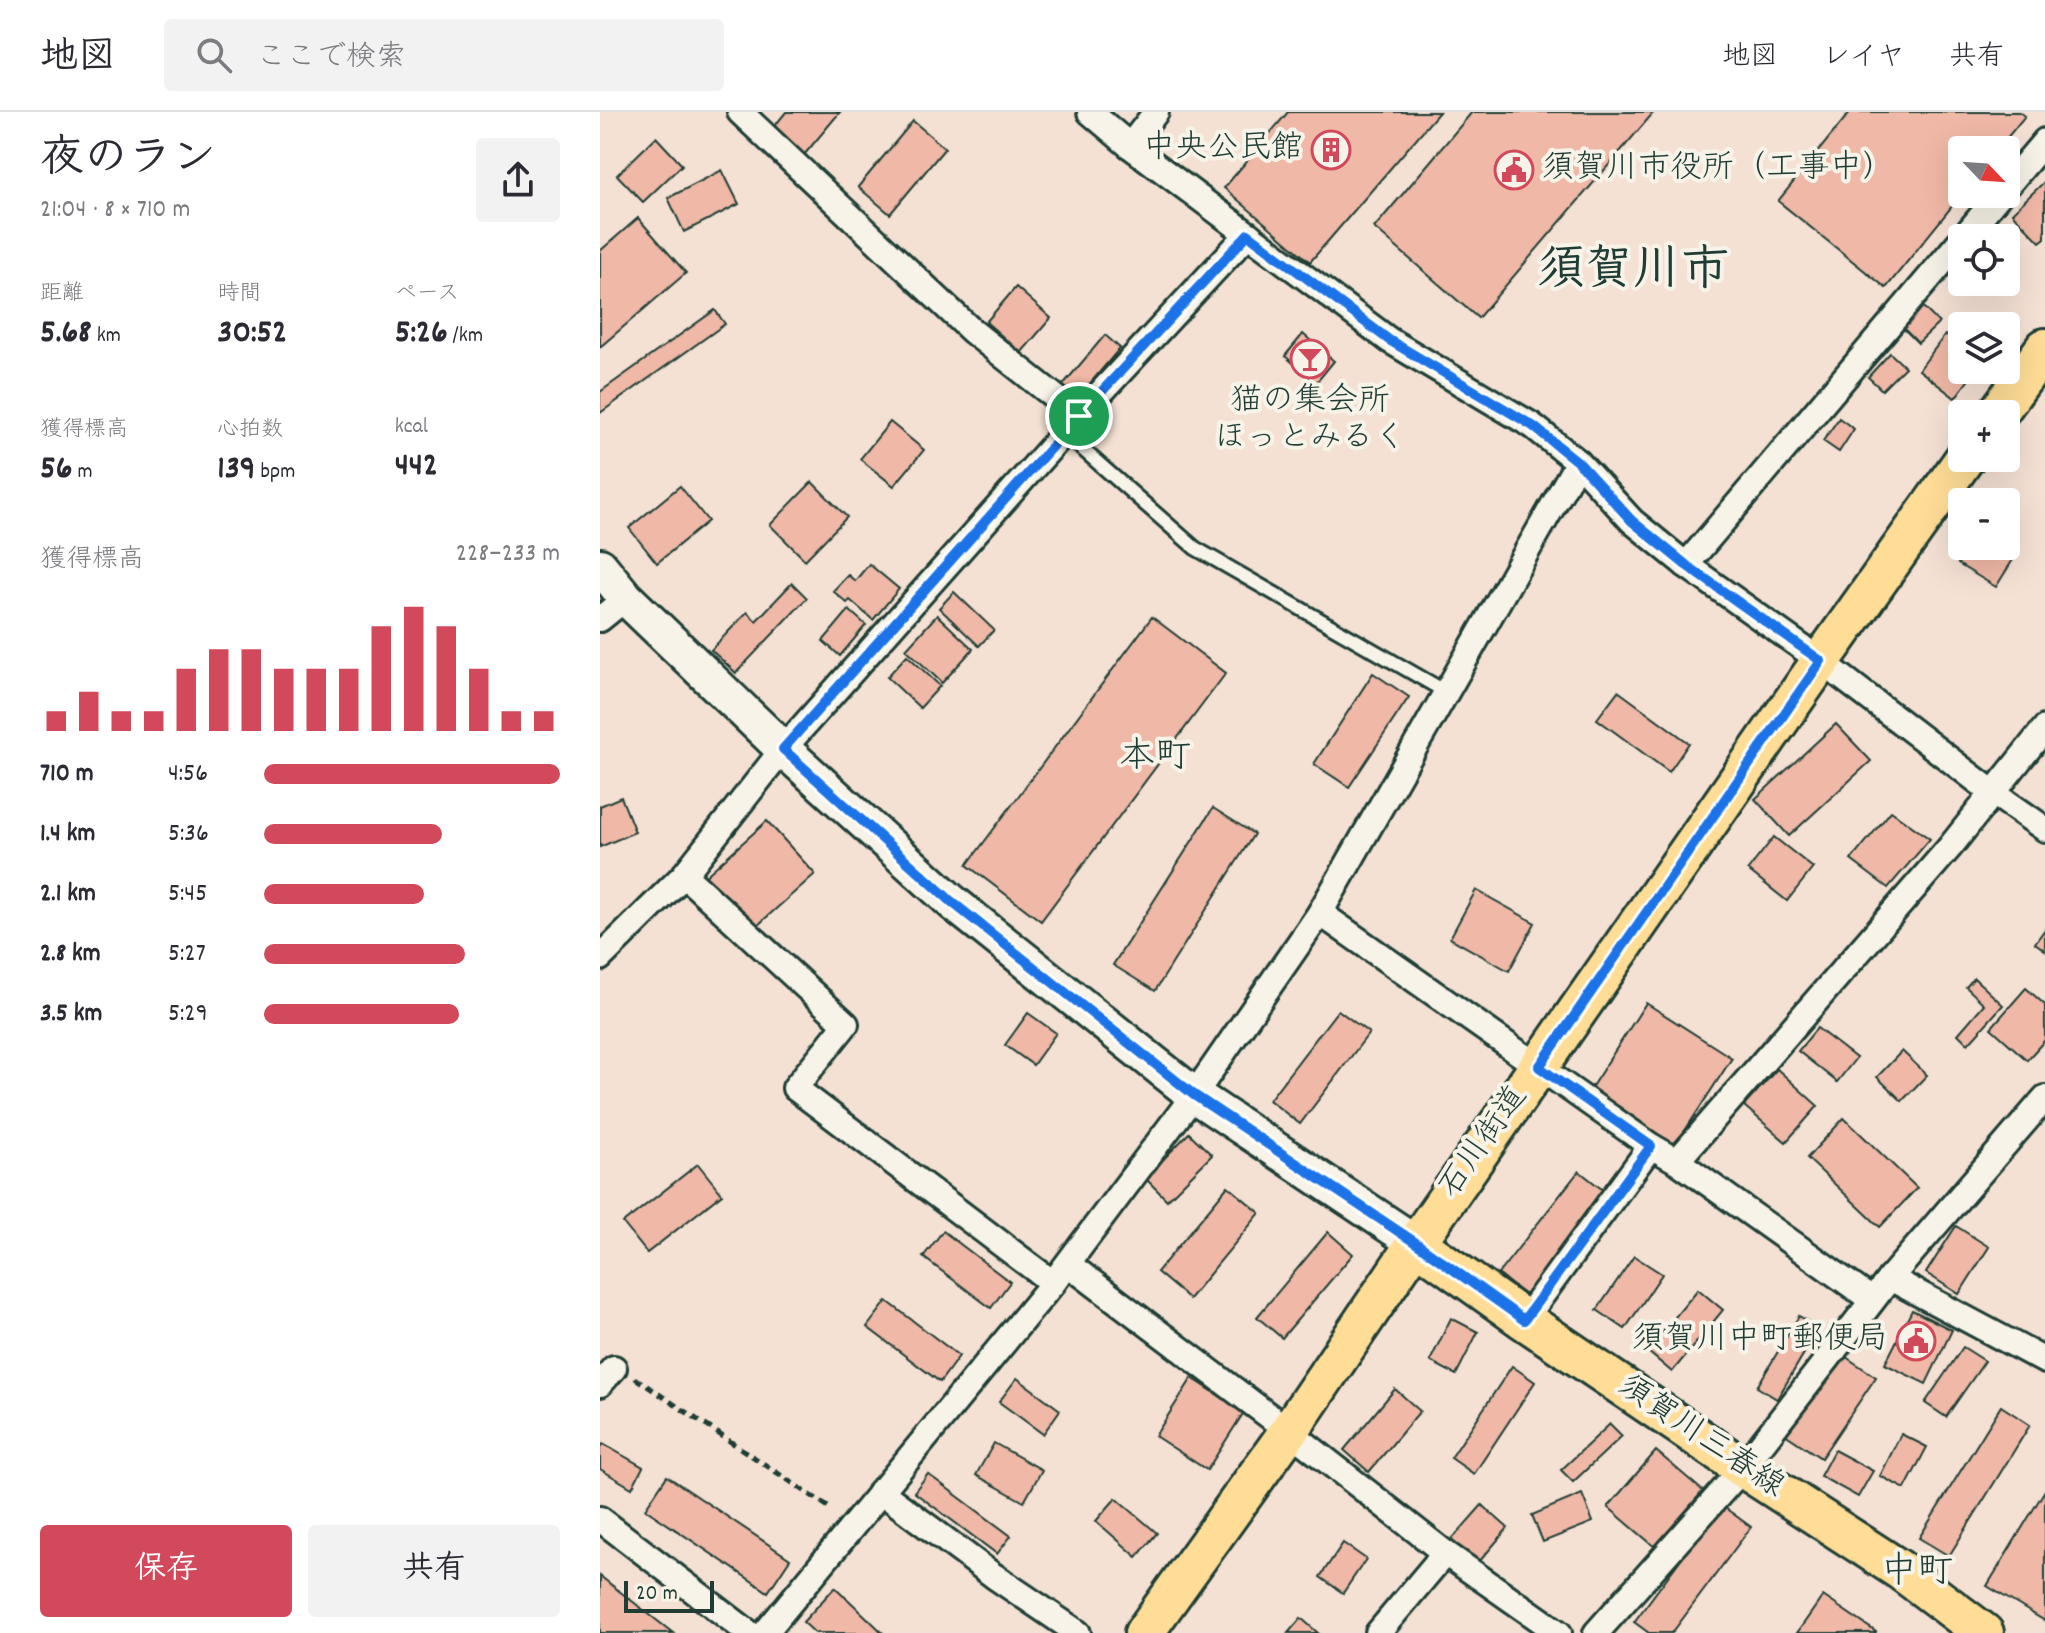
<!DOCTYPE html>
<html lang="ja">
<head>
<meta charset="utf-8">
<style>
	body { margin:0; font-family:Dekko,"Klee One",sans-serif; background:#f2f2f3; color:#2b2b33; height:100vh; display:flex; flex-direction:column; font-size:30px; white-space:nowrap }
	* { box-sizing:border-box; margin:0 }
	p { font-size:26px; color:#7c7c81 }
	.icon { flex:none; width:44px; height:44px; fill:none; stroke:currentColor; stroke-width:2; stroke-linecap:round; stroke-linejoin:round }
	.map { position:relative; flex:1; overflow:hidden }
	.details { display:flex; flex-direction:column; background:#fff; width:600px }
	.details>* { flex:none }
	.needle { width:52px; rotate:115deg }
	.buttons { position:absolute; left:1348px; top:24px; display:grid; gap:16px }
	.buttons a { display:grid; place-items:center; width:72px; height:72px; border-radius:8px; background:#fff; box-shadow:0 8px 32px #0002; font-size:40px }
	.scale { position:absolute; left:24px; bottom:20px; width:90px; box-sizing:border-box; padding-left:8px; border:4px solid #1f3d34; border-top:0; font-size:22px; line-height:28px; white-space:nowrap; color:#1f3d34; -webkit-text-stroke:6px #f7f3e8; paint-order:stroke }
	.pin { position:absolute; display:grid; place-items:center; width:68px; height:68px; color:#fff; margin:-34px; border:4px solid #fff; border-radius:50%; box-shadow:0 2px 8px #0007 }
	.round { display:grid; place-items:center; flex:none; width:84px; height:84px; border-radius:8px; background:#f2f2f3 }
	.overview { display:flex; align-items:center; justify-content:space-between; height:136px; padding:0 40px }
	h1 { font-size:44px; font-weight:800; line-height:60px }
	.metrics { display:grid; grid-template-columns:repeat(3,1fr); gap:12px; height:136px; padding:8px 40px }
	.metrics div { display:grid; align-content:center }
	.metrics b { font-size:34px; font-weight:800 }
	.metrics small { font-size:22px; font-weight:400 }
	.metrics p { font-size:22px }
	.chart { height:224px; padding:16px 40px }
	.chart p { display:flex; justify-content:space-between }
	.chart svg { width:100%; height:144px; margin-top:8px; stroke:#d1495b; stroke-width:6 }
	.button { display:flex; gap:16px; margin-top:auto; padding:16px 40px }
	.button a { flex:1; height:92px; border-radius:8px; background:#d1495b; color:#fff; font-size:32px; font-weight:800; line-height:92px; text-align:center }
	.button a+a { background:#f2f2f3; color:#2b2b33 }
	ul { padding:0 40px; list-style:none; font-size:26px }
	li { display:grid; grid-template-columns:128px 96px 1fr; align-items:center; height:60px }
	li i { height:20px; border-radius:10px; background:#d1495b }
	header { display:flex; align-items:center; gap:48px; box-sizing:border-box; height:112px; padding:0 40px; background:#fff; border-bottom:2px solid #e1e1e2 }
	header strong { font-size:38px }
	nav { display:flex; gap:44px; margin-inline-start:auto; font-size:28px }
	.search { width:560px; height:72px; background:#f2f2f3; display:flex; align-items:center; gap:20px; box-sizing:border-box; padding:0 28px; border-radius:8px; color:#7c7c81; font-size:30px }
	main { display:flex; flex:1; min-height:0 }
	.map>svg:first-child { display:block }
</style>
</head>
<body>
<header>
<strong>地図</strong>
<div class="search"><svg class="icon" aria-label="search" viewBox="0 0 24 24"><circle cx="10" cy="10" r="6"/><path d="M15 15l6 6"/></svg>ここで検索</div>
<nav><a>地図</a><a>レイヤ</a><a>共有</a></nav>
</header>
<main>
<section class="details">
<div class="overview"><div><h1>夜のラン</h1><p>21:04 · 8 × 710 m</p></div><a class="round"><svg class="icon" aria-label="share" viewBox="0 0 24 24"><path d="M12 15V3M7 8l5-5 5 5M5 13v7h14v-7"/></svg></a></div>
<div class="metrics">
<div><p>距離</p><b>5.68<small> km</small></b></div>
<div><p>時間</p><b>30:52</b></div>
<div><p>ペース</p><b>5:26<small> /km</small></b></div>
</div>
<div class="metrics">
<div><p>獲得標高</p><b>56<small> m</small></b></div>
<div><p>心拍数</p><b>139<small> bpm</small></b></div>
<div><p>kcal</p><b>442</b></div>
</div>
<div class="chart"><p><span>獲得標高</span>228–233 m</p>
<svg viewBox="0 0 160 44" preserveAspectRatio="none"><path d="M5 44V38M15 44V32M25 44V38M35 44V38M45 44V25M55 44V19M65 44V19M75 44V25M85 44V25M95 44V25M105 44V12M115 44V6M125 44V12M135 44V25M145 44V38M155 44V38"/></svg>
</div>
<ul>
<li><b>710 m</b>4:56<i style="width:100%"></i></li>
<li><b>1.4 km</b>5:36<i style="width:60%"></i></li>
<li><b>2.1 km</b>5:45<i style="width:54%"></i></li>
<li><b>2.8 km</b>5:27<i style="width:68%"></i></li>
<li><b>3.5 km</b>5:29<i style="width:66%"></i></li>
</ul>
<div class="button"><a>保存</a><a>共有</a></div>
</section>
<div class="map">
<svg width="1445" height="1521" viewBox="0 0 1445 1521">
	<rect width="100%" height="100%" fill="#f5e1d4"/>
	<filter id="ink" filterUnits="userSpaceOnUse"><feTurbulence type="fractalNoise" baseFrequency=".0125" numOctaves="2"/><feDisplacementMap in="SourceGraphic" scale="16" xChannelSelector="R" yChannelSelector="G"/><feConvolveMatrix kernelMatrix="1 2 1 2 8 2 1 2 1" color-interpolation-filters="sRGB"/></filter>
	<g filter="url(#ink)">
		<!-- building -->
		<g fill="#f0b8a6" stroke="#1f3d34" stroke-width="2">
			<path d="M186 0H240L204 43 173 16Z"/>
			<path d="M688 0H839L710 150 624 76Z"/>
			<path d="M872 0H1054L878 206 774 116Z"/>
			<path d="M1250 0H1420L1425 4 1397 38H1362V82L1286 176 1178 89Z"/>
			<path d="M313 9 345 36 290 102 258 75Z"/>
			<path d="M56 25 82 53 43 90 17 63Z"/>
			<path d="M122 58 139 92 84 120 68 86Z"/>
			<path d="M1445 69V126L1440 130 1412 101Z"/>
			<path d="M38 106 86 161 0 235V139Z"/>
			<path d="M416 175 451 206 421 241 386 210Z"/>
			<path d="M1322 194 1339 211 1318 231 1301 214Z"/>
			<path d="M115 198 125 212 0 301V280Z"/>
			<path d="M703 222 734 249 716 271 685 244Z"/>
			<path d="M505 223 520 236 477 287 462 274Z"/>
			<path d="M1345 223 1362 236V258H1376L1355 286 1319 258Z"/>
			<path d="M1290 241 1305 255 1282 278 1268 265Z"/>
			<path d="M1239 306 1254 317 1239 340 1223 329Z"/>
			<path d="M290 310 324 338 294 374 260 347Z"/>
			<path d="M212 370 247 405 205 448 170 413Z"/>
			<path d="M80 374 108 409 57 451 29 416Z"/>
			<path d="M1406 429 1419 438 1396 475 1358 452 1369 434H1406Z"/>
			<path d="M269 452 299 477 273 508 250 488 247 491 233 479 248 463 255 469Z"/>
			<path d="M192 471 207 486 136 561 111 538 147 500 156 509Z"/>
			<path d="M354 480 394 518 379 534 339 496Z"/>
			<path d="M249 498 266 513 240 544 223 529Z"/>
			<path d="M337 503 373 537 342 571 306 537Z"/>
			<path d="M552 505 626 561 441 809 367 753Z"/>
			<path d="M307 543 340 574 320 596 287 565Z"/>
			<path d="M773 561 809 585 749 675 714 652Z"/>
			<path d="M1018 579 1089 631 1069 660 997 607Z"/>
			<path d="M1236 612 1271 649 1189 724 1155 687Z"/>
			<path d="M21 685 35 720 0 735V694Z"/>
			<path d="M613 696 654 722 555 879 513 853Z"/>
			<path d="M1291 699 1330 727 1288 776 1251 748Z"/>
			<path d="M167 709 215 762 149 821 101 768Z"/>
			<path d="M1174 725 1213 756 1187 789 1148 758Z"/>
			<path d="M876 778 935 811 909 859 850 826Z"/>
			<path d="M1445 817V838L1435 831Z"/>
			<path d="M1374 866 1403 893 1368 932 1358 922 1384 892 1366 875Z"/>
			<path d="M1426 876 1445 893V928L1427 948 1391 916Z"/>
			<path d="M1046 891 1132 946 1075 1034 989 979Z"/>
			<path d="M738 898 769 921 700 1012 669 988Z"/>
			<path d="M428 901 456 921 433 953 405 933Z"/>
			<path d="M1217 916 1256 946 1237 970 1198 939Z"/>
			<path d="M1302 939 1327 963 1302 989 1277 965Z"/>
			<path d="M1177 957 1218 994 1186 1030 1144 994Z"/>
			<path d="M1244 1006 1317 1076 1280 1115 1207 1046Z"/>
			<path d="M589 1021 612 1043 567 1088 545 1066Z"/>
			<path d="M98 1052 122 1082 47 1141 23 1111Z"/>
			<path d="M979 1059 1008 1082 926 1184 898 1162Z"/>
			<path d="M628 1074 660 1101 589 1187 557 1160Z"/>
			<path d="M1356 1114 1389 1135 1359 1182 1326 1161Z"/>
			<path d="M343 1119 410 1170 391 1196 323 1145Z"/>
			<path d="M728 1120 753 1142 682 1226 657 1205Z"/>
			<path d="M1034 1144 1062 1162 1025 1217 997 1198Z"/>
			<path d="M1098 1177 1123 1198 1072 1260 1047 1239Z"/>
			<path d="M287 1189 359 1244 340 1270 267 1215Z"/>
			<path d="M1312 1198 1352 1218 1326 1272 1285 1252Z"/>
			<path d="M1199 1204 1219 1216 1177 1287 1157 1275Z"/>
			<path d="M851 1206 878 1220 856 1263 830 1249Z"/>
			<path d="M1363 1235 1385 1249 1346 1305 1325 1291Z"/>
			<path d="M1237 1239 1276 1265 1221 1346 1182 1320Z"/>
			<path d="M912 1254 935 1270 874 1362 851 1346Z"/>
			<path d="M417 1266 460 1298 443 1322 399 1290Z"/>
			<path d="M592 1266 644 1300 607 1358 555 1324Z"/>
			<path d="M795 1277 820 1299 769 1360 744 1338Z"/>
			<path d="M1401 1294 1430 1313 1349 1444 1319 1426Z"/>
			<path d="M1010 1312 1022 1324 973 1370 961 1358Z"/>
			<path d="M1301 1322 1327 1335 1305 1377 1280 1364Z"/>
			<path d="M394 1331 442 1358 424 1390 376 1363Z"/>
			<path d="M3 1332 43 1355 32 1376 0 1357V1337Z"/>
			<path d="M1234 1338 1273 1359 1258 1385 1220 1364Z"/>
			<path d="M1056 1339 1103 1379 1055 1435 1008 1395Z"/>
			<path d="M328 1362 411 1424 397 1442 314 1380Z"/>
			<path d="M67 1364 190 1447 168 1480 45 1397Z"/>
			<path d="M1445 1378V1509L1387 1474Z"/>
			<path d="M982 1382 993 1410 943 1430 932 1403Z"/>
			<path d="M516 1386 557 1421 537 1445 496 1409Z"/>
			<path d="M882 1393 908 1416 873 1457 846 1434Z"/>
			<path d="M1121 1393 1151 1415 1072 1521H1049L1034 1510Z"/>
			<path d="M743 1431 766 1447 743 1481 720 1465Z"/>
			<path d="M0 1464 73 1521H0Z"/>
			<path d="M235 1475 283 1521H215L203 1510Z"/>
			<path d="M1223 1484 1276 1520 1275 1521H1197Z"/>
			<path d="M701 1506 718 1521H688Z"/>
		</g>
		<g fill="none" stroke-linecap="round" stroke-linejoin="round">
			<defs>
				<path id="lane" d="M464 321 595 436 846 580"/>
				<g id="street">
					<path d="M140 0 372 219 479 304"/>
					<path d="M490 0 530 34 789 228 933 314 978 350 1032 409 1086 453 1221 549 1392 680 1445 717"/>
					<path d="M530 34 556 0"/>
					<path d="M1406 75 1445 29"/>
					<path d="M1363 126 1400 82"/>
					<path d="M1086 453 1362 127"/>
					<path d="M0 507 26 486"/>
					<path d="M84 763 246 912 195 976 453 1171"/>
					<path d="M720 801 1051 1034 1077 1049 1272 1188"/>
					<path d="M0 846 84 763 183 637 479 304 648 122"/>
					<path d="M1077 1049 1350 735 1445 616"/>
					<path d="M468 1152 689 1319 845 1441 959 1521"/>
					<path d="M1290 1166 1445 1249"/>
					<path d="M924 1208 1051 1034"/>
					<path d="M0 1272 14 1256"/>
					<path d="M280 1379 394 1464 478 1521"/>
					<path d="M0 1407 149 1521"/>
					<path d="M165 1521 453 1171 594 983 720 801 978 350"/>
					<path d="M778 1521 845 1441"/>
					<path d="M996 1521 1143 1356 1290 1166 1445 986"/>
				</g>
				<path id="secondary" d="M0 454 26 486 183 637 352 790 594 983 816 1131"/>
				<g id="primary">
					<path d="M1397 302 1445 236"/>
					<path d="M816 1131 924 1208 1143 1356 1300 1458 1384 1521"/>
					<path d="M544 1521 689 1319 816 1131 1221 549 1365 346"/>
				</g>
			</defs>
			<!-- lane casing -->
			<use href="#lane" stroke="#1f3d34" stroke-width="18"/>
			<!-- street casing -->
			<use href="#street" stroke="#1f3d34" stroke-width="30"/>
			<!-- secondary casing -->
			<use href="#secondary" stroke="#1f3d34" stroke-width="40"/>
			<!-- primary casing -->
			<use href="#primary" stroke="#1f3d34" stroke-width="44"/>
			<!-- path -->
			<path stroke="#1f3d34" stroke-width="5" stroke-dasharray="8 6" stroke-linecap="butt" d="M35 1266 233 1398"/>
			<!-- lane -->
			<use href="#lane" stroke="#f7f3e8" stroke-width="12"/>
			<!-- street -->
			<use href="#street" stroke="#f7f3e8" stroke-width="24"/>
			<!-- secondary -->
			<use href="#secondary" stroke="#f7f3e8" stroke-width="34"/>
			<!-- primary -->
			<use href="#primary" stroke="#ffdd96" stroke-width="38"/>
		</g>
	</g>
	<g fill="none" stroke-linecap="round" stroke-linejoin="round" filter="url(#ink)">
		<defs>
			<path id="route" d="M648 122 789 228 933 314 978 350 1032 409 1086 453 1221 549 939 955 1051 1034 924 1208 816 1131 594 983 352 790 183 637 479 304Z"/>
		</defs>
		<!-- route casing -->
		<use href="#route" stroke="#fff" stroke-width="16"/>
		<!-- route -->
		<use href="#route" stroke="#1a73e8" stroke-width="10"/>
	</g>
	<!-- icons -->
	<defs>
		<symbol id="building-ring" viewBox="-11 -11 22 22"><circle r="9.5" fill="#f7f3e8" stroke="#d1495b" stroke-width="1.5"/><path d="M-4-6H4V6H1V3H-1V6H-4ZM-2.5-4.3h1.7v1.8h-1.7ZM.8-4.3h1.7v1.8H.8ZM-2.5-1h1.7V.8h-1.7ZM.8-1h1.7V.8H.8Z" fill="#d1495b"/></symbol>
		<symbol id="civic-ring" viewBox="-11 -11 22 22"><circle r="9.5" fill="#f7f3e8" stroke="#d1495b" stroke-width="1.5"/><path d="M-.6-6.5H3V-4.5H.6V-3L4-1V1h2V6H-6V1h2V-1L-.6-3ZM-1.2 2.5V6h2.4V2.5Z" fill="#d1495b"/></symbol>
		<symbol id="bar-ring" viewBox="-11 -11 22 22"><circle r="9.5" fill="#f7f3e8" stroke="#d1495b" stroke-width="1.5"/><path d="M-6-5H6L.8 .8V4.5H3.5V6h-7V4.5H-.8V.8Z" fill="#d1495b"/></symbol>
	</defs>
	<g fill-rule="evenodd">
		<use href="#building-ring" x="709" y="16" width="44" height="44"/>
		<use href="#civic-ring" x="892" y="36" width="44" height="44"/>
		<use href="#bar-ring" x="688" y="225" width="44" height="44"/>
		<use href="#civic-ring" x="1294" y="1207" width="44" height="44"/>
	</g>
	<g text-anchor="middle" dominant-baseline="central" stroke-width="8" stroke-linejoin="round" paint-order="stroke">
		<!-- poi labels -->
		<g font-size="32" fill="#1f3d34" stroke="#f7f3e8" text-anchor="end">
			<text x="703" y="38">中央公民館</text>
			<text x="942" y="58" text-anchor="start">須賀川市役所（工事中）</text>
			<text x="710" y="291" text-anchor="middle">猫の集会所<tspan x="710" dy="37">ほっとみるく</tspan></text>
			<text x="1288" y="1229">須賀川中町郵便局</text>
		</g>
		<!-- street labels -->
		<g font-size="32" fill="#1f3d34" stroke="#f7f3e8">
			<text transform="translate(885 1031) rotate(-55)">石川街道</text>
			<text transform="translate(1100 1326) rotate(34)">須賀川三春線</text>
		</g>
		<!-- quarter labels -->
		<g font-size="36" fill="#1f3d34" stroke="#f7f3e8">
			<text x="555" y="647">本町</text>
			<text x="1317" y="1462">中町</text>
		</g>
		<!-- town labels -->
		<g font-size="48" font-weight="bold" fill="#1f3d34" stroke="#f7f3e8">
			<text x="1033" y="161">須賀川市</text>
		</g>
	</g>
</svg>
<div class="buttons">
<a><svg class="needle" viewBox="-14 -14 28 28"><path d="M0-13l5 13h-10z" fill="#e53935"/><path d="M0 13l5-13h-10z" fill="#7c7c81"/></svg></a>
<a><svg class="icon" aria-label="locate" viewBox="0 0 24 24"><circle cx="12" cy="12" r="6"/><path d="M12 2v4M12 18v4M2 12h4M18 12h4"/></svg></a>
<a><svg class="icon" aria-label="layers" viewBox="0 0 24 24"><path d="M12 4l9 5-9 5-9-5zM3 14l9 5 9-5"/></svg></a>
<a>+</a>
<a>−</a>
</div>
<div class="scale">20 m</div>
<div class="pin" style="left:479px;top:304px;background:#1e9e55"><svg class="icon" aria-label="arrive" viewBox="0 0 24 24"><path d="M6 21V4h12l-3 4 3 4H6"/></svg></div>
</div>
</main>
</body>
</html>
